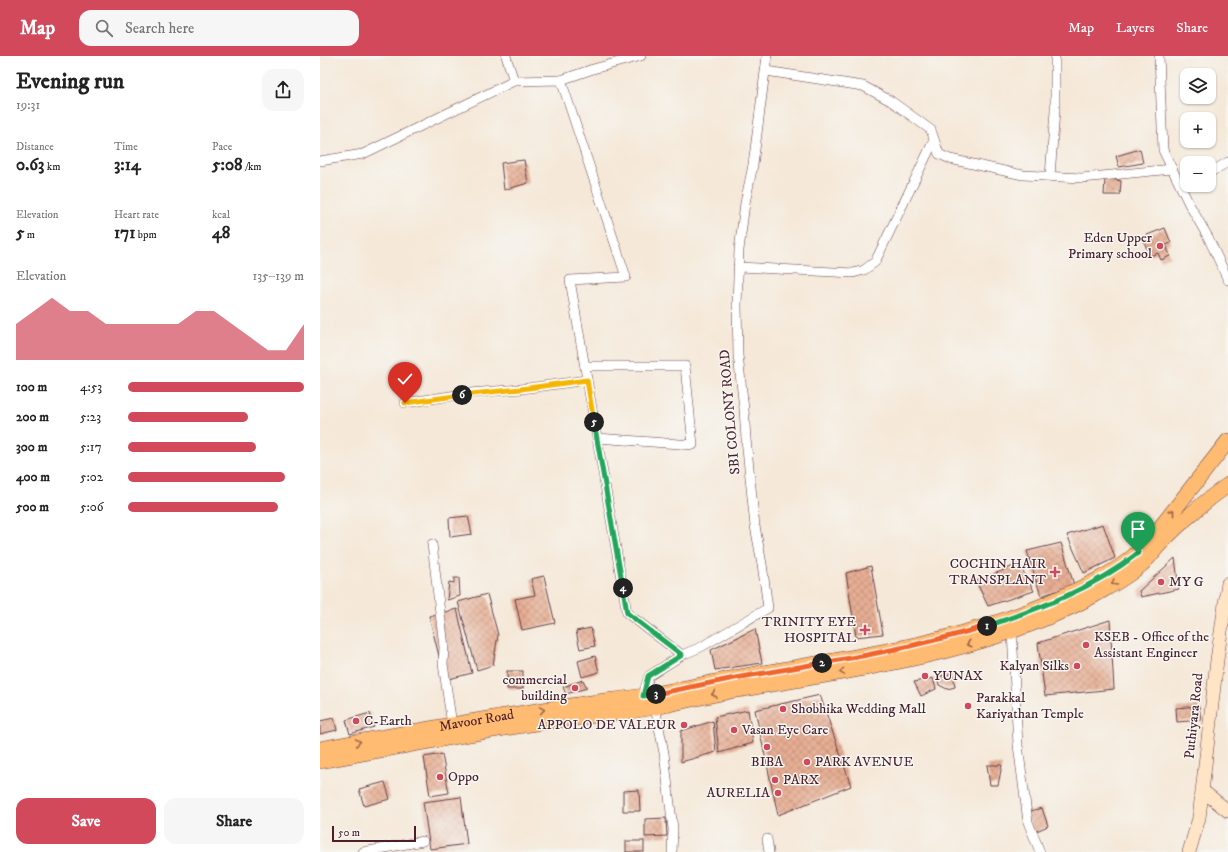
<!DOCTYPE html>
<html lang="en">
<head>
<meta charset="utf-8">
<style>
	body { margin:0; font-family:"IM FELL DW Pica",serif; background:#f6f6f6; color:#222; height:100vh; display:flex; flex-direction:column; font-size:15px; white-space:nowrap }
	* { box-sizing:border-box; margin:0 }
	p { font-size:13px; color:#767676 }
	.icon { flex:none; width:22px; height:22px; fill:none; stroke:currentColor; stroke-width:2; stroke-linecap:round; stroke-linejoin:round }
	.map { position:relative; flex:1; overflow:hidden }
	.side { display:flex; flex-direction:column; background:#fff; width:320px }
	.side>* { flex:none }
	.controls { position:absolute; left:860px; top:12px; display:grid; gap:8px }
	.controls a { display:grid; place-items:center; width:36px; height:36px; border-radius:8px; background:#fff; box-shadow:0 1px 3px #0004; font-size:20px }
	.scale { position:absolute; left:12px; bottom:10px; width:84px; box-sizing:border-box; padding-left:4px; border:2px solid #4a1f2b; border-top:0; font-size:11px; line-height:14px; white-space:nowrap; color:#4a1f2b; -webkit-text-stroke:3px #f6f6f2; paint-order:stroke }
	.pin { position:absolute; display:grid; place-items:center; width:34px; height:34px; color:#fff; margin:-41px -17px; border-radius:50% 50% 50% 0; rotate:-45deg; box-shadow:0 0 4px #0007 }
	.pin .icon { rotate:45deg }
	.km { position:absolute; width:20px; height:20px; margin:-10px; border-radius:50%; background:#222; color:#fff; font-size:11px; line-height:20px; text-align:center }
	.round { display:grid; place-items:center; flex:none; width:42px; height:42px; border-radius:12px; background:#f6f6f6 }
	.head { display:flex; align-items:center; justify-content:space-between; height:68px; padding:0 16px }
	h1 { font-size:22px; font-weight:700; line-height:30px }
	.stats { display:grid; grid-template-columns:repeat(3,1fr); gap:6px; height:68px; padding:4px 16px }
	.stats div { display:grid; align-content:center }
	.stats b { font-size:17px; font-weight:700 }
	.stats small { font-size:11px; font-weight:400 }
	.stats p { font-size:11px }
	.chart { height:112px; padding:8px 16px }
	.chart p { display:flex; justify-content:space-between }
	.chart svg { width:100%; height:72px; margin-top:4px; fill:#d1495b; opacity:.7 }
	.button { display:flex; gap:8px; margin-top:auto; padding:8px 16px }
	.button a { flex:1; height:46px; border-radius:12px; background:#d1495b; color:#fff; font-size:16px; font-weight:700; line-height:46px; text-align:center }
	.button a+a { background:#f6f6f6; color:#222 }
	ul { padding:0 16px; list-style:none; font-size:13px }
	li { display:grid; grid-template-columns:64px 48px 1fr; align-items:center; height:30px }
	li i { height:10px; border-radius:5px; background:#d1495b }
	header { display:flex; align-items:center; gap:24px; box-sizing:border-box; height:56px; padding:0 20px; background:#d1495b; color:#fff }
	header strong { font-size:19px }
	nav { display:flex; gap:22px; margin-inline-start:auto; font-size:14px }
	.search { width:280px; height:36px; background:#f6f6f6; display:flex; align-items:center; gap:10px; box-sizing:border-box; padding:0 14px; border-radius:12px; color:#767676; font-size:15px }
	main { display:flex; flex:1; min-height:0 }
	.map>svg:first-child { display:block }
</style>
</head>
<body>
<header>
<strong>Map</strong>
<div class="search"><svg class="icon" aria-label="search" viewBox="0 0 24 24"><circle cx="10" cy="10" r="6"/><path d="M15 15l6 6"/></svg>Search here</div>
<nav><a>Map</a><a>Layers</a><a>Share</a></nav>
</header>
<main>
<section class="side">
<div class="head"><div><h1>Evening run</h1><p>19:31</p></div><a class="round"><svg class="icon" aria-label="share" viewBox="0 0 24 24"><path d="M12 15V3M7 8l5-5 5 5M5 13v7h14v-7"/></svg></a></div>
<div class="stats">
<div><p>Distance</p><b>0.63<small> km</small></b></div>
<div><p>Time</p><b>3:14</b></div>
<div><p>Pace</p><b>5:08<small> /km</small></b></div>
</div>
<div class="stats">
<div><p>Elevation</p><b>5<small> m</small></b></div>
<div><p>Heart rate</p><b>171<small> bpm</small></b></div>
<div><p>kcal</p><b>48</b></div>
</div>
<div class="chart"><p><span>Elevation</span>135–139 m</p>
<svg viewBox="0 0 160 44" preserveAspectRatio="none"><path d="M0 44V22L10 14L20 6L30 14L40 14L50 22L60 22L70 22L80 22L90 22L100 14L110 14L120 22L130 30L140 38L150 38L160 22V44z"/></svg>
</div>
<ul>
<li><b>100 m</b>4:53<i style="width:100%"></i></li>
<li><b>200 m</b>5:23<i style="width:68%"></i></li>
<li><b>300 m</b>5:17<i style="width:73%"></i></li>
<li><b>400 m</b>5:02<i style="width:89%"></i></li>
<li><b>500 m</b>5:06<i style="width:85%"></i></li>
</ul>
<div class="button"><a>Save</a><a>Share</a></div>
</section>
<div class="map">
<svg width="908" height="796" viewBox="0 0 908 796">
	<defs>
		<pattern id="building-cross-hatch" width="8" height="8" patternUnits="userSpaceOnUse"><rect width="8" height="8" fill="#e7af94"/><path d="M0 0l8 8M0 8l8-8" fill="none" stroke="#bd8e79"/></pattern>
	</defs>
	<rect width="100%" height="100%" fill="#f6f6f2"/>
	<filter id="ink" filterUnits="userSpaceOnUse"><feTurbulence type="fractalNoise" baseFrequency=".025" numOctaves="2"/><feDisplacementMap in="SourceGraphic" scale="8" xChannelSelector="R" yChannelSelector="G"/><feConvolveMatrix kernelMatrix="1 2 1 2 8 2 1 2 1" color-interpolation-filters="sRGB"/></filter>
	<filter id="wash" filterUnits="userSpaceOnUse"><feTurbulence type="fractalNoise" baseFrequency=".012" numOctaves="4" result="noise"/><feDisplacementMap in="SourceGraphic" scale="16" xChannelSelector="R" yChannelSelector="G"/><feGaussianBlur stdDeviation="0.9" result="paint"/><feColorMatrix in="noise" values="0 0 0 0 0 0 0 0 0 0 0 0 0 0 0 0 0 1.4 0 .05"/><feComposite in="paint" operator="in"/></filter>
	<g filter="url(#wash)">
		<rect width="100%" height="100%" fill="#f5e8d8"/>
		<g id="blocks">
			<!-- building -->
			<g fill="url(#building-cross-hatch)">
				<path d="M820 93 823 107 799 111 796 100Z"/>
				<path d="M204 104 208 127 184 134 181 107Z"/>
				<path d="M785 122 801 125 800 139H784Z"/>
				<path d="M845 172 851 187 846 189 850 200 841 204 838 197 830 200 822 181Z"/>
				<path d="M148 460 152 478 130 481 129 462Z"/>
				<path d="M783 468 795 502 764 517 747 479Z"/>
				<path d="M741 487 754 529 721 540 707 495Z"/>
				<path d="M855 502 859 533 821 541 819 535Z"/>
				<path d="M699 508 714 535 668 550 656 525Z"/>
				<path d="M551 510 563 578 536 581 526 517Z"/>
				<path d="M224 520 235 567 202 574 195 543 215 539 211 523Z"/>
				<path d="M134 522H139L140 540 127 544 129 526 134 527Z"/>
				<path d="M167 538 178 579 173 609 157 614 138 546Z"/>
				<path d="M137 553 152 617 125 624 109 560Z"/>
				<path d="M790 564 794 633 725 640 718 587Z"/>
				<path d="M271 572 275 590 260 593 256 575Z"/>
				<path d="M435 573 442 607 395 614 391 594Z"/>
				<path d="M275 600 279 616 262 621 258 605Z"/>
				<rect x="187" y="615" width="16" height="18"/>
				<path d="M633 617 635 631 627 633 619 629 617 621Z"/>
				<path d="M613 622 616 633 601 640 594 626Z"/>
				<path d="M263 624 267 632 246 638 243 631Z"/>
				<path d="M500 639 531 730 458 759 435 654Z"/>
				<path d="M879 650 881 664 857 666 856 652Z"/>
				<path d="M428 654 433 687 399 697 395 661Z"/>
				<path d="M50 657 54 671 30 678 26 664Z"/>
				<path d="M14 662 17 674 0 678V665Z"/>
				<path d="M393 665 396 696 361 706V675Z"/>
				<path d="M122 698 129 737 110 740 104 701Z"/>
				<path d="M667 709H682L678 729H670Z"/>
				<path d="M65 726 70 743 44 750 39 733Z"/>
				<path d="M319 734 320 755H303V735Z"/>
				<path d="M141 741 147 788 110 793 103 746Z"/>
				<path d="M722 752 728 770 712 777 707 756Z"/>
				<path d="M346 762 347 780 325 781V763Z"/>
				<rect x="306" y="785" width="18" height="11"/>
			</g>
		</g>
	</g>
	<g filter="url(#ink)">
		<use href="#blocks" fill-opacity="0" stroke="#643d45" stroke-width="1"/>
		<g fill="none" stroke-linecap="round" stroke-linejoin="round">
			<defs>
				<g id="street">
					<path d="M186 0 194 25"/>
					<path d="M839 0 843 94 869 148 888 181 908 224"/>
					<path d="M446 15 543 30 571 45 611 74 619 98 630 103 703 119 762 122 852 113"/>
					<path d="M241 24 273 13 321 0"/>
					<path d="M0 105 43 98 194 25 241 24 306 221 250 224 307 557 362 599"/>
					<path d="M889 117 908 106"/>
					<path d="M730 120 735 55V0"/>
					<path d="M418 211 533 217 544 214 555 206 614 84"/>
					<path d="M265 310H365L373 389 277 382"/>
					<path d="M85 347 150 337 201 333 267 324"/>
					<path d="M112 488 124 591 123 608 132 669"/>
					<path d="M692 575 698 689 708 766 720 796"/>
					<path d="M447 783 449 796"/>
					<path d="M43 796 103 785"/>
					<path d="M352 796 353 773 349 740 344 697 335 651 323 640 329 620 362 599 381 591 448 552 442 508 435 470 426 383 424 353 418 299 417 249 419 194 425 147 433 109 447 0"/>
				</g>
				<g id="secondary">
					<path d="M883 735 908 755"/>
					<path d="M869 796 879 762 897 604 908 527"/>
				</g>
				<g id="primary">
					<path id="s1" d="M0 693C86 677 171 661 257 649 279 645 301 644 323 640 354 635 384 628 414 622 526 602 640 589 744 540 766 530 790 519 809 504 821 495 829 482 840 472L908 385"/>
					<path d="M0 705C72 692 144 678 216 667 256 661 297 658 336 651 363 645 390 639 417 634 537 613 665 598 773 540 790 530 808 521 822 508 828 503 833 496 838 490 860 467 882 447 908 429"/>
				</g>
			</defs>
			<!-- street casing -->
			<use href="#street" stroke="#643d45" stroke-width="10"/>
			<!-- secondary casing -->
			<use href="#secondary" stroke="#643d45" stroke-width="14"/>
			<!-- primary casing -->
			<use href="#primary" stroke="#643d45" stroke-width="16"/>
			<!-- street -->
			<use href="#street" stroke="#fff" stroke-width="9"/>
			<!-- secondary -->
			<use href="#secondary" stroke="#ffe4c6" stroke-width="13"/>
			<!-- primary -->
			<use href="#primary" stroke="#ffbb71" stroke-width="15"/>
		</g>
		<!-- one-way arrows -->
		<defs><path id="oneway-chevron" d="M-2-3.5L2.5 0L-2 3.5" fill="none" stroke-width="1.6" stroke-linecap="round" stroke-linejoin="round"/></defs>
		<g stroke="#9b654a">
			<use href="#oneway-chevron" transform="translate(852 456) rotate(-52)"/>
			<use href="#oneway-chevron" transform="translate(794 527) rotate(149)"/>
			<use href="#oneway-chevron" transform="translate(649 588) rotate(164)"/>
			<use href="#oneway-chevron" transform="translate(522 616) rotate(171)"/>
			<use href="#oneway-chevron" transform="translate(394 638) rotate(169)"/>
			<use href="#oneway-chevron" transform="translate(222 654) rotate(-9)"/>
			<use href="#oneway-chevron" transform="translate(38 686) rotate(-10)"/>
		</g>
	</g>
	<g fill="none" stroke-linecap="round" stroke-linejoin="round" filter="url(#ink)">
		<defs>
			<path id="split-1" d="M667 570C719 553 774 532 818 497"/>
			<path id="split-2" d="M502 607C558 598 613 586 667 570"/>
			<path id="split-3" d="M336 638 415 622 502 607"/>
			<path id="split-4" d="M303 532 307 557 362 599 328 620 323 640 336 638"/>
			<path id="split-5" d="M274 366 303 532"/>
			<path id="split-6" d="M142 339 201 333 267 324 274 366"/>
			<path id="split-7" d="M85 347 142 339"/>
		</defs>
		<!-- split-1 casing -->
		<use href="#split-1" stroke="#fff" stroke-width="8"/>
		<!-- split-2 casing -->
		<use href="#split-2" stroke="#fff" stroke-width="8"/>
		<!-- split-3 casing -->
		<use href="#split-3" stroke="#fff" stroke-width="8"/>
		<!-- split-4 casing -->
		<use href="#split-4" stroke="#fff" stroke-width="8"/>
		<!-- split-5 casing -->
		<use href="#split-5" stroke="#fff" stroke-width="8"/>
		<!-- split-6 casing -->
		<use href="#split-6" stroke="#fff" stroke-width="8"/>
		<!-- split-7 casing -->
		<use href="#split-7" stroke="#fff" stroke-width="8"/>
		<!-- split-1 -->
		<use href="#split-1" stroke="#22a559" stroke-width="5"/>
		<!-- split-2 -->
		<use href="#split-2" stroke="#f0652b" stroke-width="5"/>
		<!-- split-3 -->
		<use href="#split-3" stroke="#f0652b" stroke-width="5"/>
		<!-- split-4 -->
		<use href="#split-4" stroke="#22a559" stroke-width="5"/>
		<!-- split-5 -->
		<use href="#split-5" stroke="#22a559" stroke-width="5"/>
		<!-- split-6 -->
		<use href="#split-6" stroke="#f5b400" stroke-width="5"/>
		<!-- split-7 -->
		<use href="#split-7" stroke="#f5b400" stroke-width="5"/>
	</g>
	<!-- markers -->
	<g fill="#d1495b" stroke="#f6f6f2" stroke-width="1.5">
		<circle cx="840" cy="190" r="4"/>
		<path d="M733 510h4v4h4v4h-4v4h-4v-4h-4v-4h4z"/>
		<circle cx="841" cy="526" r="4"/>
		<path d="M543 568h4v4h4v4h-4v4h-4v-4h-4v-4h4z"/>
		<circle cx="766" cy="589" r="4"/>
		<circle cx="757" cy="610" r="4"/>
		<circle cx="605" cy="620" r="4"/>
		<circle cx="255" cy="632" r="4"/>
		<circle cx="648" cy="650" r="4"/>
		<circle cx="463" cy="653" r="4"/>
		<circle cx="36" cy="665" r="4"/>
		<circle cx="364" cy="669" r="4"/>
		<circle cx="414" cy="674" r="4"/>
		<circle cx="447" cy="691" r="4"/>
		<circle cx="487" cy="706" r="4"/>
		<circle cx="120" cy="721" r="4"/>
		<circle cx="455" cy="724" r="4"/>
		<circle cx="458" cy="737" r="4"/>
	</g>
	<g text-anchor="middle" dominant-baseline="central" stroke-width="3" stroke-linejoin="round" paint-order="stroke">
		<!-- poi labels -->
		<g font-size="14" fill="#4a1f2b" stroke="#f6f6f2" text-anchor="start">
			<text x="832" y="182" text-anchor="end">Eden Upper<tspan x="832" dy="16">Primary school</tspan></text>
			<text x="726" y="508" text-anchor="end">COCHIN HAIR<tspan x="726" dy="16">TRANSPLANT</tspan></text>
			<text x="849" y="526">MY G</text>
			<text x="536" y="566" text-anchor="end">TRINITY EYE<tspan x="536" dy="16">HOSPITAL</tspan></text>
			<text x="774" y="581">KSEB - Office of the<tspan x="774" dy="16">Assistant Engineer</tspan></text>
			<text x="749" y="610" text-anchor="end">Kalyan Silks</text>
			<text x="613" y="620">YUNAX</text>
			<text x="247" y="624" text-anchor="end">commercial<tspan x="247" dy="16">building</tspan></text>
			<text x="656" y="642">Parakkal<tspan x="656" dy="16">Kariyathan Temple</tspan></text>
			<text x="471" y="653">Shobhika Wedding Mall</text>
			<text x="44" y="665">C-Earth</text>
			<text x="356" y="669" text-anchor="end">APPOLO DE VALEUR</text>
			<text x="422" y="674">Vasan Eye Care</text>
			<text x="447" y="706" text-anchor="middle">BIBA</text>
			<text x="495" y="706">PARK AVENUE</text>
			<text x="128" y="721">Oppo</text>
			<text x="463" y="724">PARX</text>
			<text x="450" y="737" text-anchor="end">AURELIA</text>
		</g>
		<!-- street labels -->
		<g font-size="14" fill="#4a1f2b" stroke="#f6f6f2">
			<text transform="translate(410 356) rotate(-95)">SBI COLONY ROAD</text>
			<text transform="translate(874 660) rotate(-84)">Puthiyara Road</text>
			<text stroke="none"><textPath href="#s1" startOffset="159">Mavoor Road</textPath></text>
		</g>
	</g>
</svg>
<div class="controls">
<a><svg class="icon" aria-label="layers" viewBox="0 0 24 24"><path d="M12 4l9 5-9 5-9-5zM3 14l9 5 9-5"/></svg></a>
<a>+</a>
<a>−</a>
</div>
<div class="scale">50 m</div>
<div class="pin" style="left:818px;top:497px;background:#1e9e55"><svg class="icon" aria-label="arrive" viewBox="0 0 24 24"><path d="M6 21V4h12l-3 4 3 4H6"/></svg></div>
<div class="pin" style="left:85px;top:347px;background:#d93025"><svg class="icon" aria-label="check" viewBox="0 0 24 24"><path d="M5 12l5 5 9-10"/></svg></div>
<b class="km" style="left:667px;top:570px">1</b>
<b class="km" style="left:502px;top:607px">2</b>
<b class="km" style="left:336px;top:638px">3</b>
<b class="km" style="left:303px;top:532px">4</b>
<b class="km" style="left:274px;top:366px">5</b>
<b class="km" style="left:142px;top:339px">6</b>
</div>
</main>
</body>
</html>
